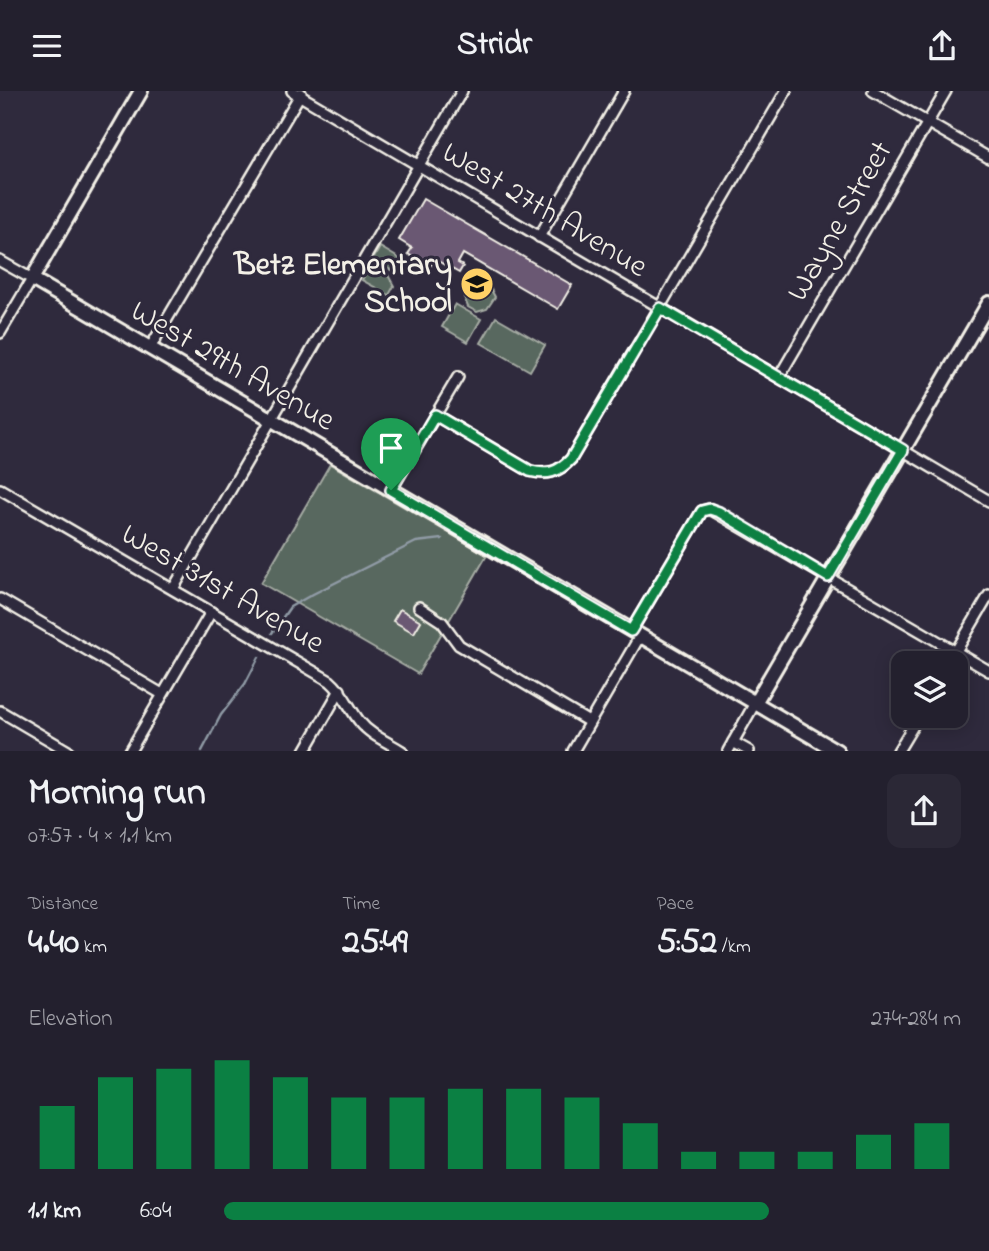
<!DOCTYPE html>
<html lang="en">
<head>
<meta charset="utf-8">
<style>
	body { margin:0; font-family:"Indie Flower",sans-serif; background:#2b2836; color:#f1f3f6; height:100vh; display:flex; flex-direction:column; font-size:26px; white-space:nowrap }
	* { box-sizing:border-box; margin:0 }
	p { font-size:23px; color:#a3a3aa }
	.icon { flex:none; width:38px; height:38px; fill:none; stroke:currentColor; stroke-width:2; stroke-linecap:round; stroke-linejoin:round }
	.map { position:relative; height:660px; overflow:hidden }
	.drawer { display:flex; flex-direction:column; background:#23202e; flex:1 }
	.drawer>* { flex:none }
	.controls { position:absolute; left:891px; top:560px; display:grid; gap:14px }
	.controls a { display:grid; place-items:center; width:77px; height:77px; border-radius:14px; background:#23202e; box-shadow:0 4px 18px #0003,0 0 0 2px #403e4a; font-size:35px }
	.pin { position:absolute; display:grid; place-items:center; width:60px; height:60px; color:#fff; margin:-72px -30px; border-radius:50% 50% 50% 0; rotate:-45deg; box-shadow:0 0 7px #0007 }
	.pin .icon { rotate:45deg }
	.round { display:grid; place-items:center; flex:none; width:74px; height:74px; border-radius:14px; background:#2b2836 }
	.summary { display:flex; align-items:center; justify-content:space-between; height:119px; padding:0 28px }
	h1 { font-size:38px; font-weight:700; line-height:52px }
	.metrics { display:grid; grid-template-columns:repeat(3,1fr); gap:10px; height:119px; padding:7px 28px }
	.metrics div { display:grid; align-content:center }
	.metrics b { font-size:35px; font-weight:700 }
	.metrics small { font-size:19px; font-weight:400 }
	.metrics p { font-size:19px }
	.chart { height:196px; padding:14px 28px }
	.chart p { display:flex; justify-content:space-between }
	.chart svg { width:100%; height:126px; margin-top:7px; stroke:#0b8043; stroke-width:6 }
	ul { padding:0 28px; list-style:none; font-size:23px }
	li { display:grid; grid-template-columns:112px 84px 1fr; align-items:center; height:52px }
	li i { height:18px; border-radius:9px; background:#0b8043 }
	header { display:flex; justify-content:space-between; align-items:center; height:91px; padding:0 28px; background:#23202e; font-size:32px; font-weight:700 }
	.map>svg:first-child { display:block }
</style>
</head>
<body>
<header><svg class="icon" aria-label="menu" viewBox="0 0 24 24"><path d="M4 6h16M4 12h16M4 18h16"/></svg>Stridr<svg class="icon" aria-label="share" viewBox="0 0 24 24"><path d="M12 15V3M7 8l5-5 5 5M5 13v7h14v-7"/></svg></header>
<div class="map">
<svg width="989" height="660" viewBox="0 0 989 660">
	<rect width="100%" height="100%" fill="#2f2a3d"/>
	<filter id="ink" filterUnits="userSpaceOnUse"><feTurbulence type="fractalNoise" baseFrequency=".0143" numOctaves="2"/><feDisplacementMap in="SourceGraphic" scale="14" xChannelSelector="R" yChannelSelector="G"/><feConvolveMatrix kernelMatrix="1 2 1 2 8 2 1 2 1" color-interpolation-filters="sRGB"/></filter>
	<g filter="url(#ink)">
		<!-- green -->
		<g fill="#59685f" stroke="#a6aca4" stroke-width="2">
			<path d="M380 156 400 168 393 180 383 175 394 195 389 204 362 189Z"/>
			<path d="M482 189 488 193 495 206 487 218 477 221 468 216 464 206 477 190Z"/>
			<path d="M455 213 481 228 468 251 442 236Z"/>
			<path d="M496 226 545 254 530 280 481 252Z"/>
			<path d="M330 373 487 464 418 583 261 492Z"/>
		</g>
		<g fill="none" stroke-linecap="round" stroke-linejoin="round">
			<!-- stream -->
			<g stroke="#909ba6" stroke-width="2.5">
				<path d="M272 542 290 516 313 503 416 451 442 448"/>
				<path d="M202 660 221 624 245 593 259 566"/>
			</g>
		</g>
		<!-- building -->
		<g fill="#6b5973" stroke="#f4f1e8" stroke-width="2">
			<path d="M423 108 572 194 558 218 463 163 458 172 463 175 459 182 434 168 430 176 408 163 412 157 399 149Z"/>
			<path d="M400 518 421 530 414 542 393 530Z"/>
		</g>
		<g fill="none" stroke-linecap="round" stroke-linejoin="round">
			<defs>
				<g id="street">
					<path d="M292 0 989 410"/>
					<path d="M873 0 989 67"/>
					<path d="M539 146 624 0"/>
					<path d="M0 170 32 188 0 242"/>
					<path d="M150 257 301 2"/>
					<path d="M779 286 946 0"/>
					<path d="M435 324 530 380C547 384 558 382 571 368L786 0"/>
					<path d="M0 398 330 590C345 603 348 616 360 631 370 644 388 651 402 660"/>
					<path d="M391 399 458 286"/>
					<path d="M173 498 462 0"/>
					<path d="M0 508 162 603"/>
					<path d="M419 516 442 531 459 554 589 631"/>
					<path d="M631 540 702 420 710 418 989 580"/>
					<path d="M949 572 989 504"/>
					<path d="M0 620 68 660"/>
					<path d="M733 651 749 660"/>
					<path d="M130 660 211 521"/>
					<path d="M305 660 340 599"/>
					<path d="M573 660 640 545"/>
					<path d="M728 660 755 612"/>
					<path d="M898 660 919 625"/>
				</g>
				<g id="secondary">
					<path d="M141 0 32 188 837 660"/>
					<path d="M755 612 989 212"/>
				</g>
			</defs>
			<!-- street casing -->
			<use href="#street" stroke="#f4f1e8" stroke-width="14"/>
			<!-- secondary casing -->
			<use href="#secondary" stroke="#f4f1e8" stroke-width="18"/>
			<!-- street -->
			<use href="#street" stroke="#2f2a3d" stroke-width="9"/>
			<!-- secondary -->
			<use href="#secondary" stroke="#2f2a3d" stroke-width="12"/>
		</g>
	</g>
	<g fill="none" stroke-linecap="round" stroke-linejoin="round" filter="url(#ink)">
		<defs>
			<path id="route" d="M660 217 903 359 828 486 719 421 710 418 702 420 631 540 391 399 435 324 530 380C547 384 558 382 571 368Z"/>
		</defs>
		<!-- route casing -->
		<use href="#route" stroke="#fff" stroke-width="14"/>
		<!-- route -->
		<use href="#route" stroke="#0b8043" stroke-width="9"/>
	</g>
	<!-- icons -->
	<defs>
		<symbol id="school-disc" viewBox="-11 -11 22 22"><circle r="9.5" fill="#ffd166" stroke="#2f2a3d"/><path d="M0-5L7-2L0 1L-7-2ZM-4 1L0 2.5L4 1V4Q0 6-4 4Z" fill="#111"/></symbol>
	</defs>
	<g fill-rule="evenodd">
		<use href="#school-disc" x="458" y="174" width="38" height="38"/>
	</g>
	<g text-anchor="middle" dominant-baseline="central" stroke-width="6" stroke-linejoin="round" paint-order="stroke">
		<!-- street labels -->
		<g font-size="32" fill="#f4f1e8" stroke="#2f2a3d">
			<text transform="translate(544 120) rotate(31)">West 27th Avenue</text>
			<text transform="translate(841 131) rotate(-60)">Wayne Street</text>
			<text transform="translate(232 276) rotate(30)">West 29th Avenue</text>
			<text transform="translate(222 499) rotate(30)">West 31st Avenue</text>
		</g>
		<!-- poi labels -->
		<g font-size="32" font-weight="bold" fill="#f4f1e8" stroke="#2f2a3d" text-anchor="end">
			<text x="452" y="175">Betz Elementary<tspan x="452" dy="37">School</tspan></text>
		</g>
	</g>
</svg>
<div class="controls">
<a><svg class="icon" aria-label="layers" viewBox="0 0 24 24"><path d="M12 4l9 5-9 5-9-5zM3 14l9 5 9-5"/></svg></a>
</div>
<div class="pin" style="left:391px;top:399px;background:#1e9e55"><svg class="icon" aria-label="arrive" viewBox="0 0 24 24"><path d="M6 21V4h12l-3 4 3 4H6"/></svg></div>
</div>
<section class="drawer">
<div class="summary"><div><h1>Morning run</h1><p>07:57 · 4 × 1.1 km</p></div><a class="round"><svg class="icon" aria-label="share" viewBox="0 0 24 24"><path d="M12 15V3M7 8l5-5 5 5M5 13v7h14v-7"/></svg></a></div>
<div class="metrics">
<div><p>Distance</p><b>4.40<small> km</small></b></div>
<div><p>Time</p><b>25:49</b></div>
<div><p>Pace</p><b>5:52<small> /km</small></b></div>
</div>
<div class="chart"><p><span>Elevation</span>274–284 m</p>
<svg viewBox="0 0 160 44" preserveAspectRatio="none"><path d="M5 44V22M15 44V12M25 44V9M35 44V6M45 44V12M55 44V19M65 44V19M75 44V16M85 44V16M95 44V19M105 44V28M115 44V38M125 44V38M135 44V38M145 44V32M155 44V28"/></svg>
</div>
<ul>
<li><b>1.1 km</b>6:04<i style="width:74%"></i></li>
</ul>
</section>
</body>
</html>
